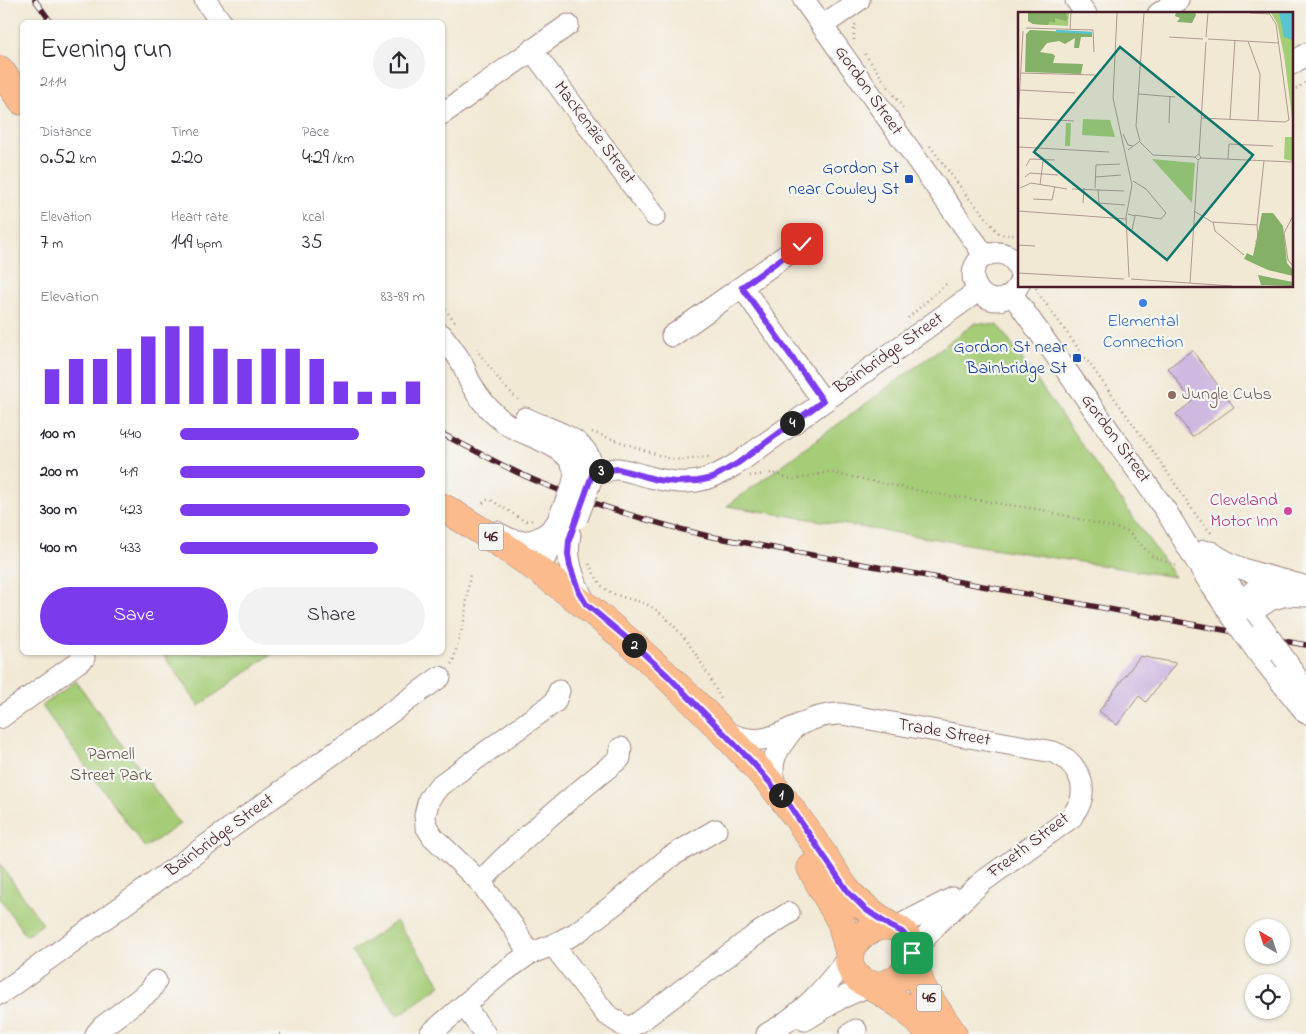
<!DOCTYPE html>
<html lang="en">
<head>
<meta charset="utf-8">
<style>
	body { margin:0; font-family:"Indie Flower",sans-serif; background:#f2f2f3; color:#2b2b33; height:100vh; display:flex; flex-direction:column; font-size:19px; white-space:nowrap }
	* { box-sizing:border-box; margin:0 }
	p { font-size:16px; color:#7c7c81 }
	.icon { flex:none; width:28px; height:28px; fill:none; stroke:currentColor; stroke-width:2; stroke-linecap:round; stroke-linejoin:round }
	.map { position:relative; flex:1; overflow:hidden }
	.side { position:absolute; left:20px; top:20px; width:425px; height:635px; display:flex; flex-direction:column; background:#fff; border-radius:8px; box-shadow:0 1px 4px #0004 }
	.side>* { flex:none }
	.needle { width:32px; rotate:321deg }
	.fabs { position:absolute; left:1245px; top:919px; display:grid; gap:10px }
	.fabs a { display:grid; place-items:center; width:45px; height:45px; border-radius:50%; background:#fff; box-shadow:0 1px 4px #0004; font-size:25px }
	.pin { position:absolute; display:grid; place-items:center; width:42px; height:42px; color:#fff; margin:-21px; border-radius:10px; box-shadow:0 2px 8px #0006 }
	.km { position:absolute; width:25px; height:25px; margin:-12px; border-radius:50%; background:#222; color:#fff; font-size:14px; line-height:25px; text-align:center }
	.round { display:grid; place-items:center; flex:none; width:52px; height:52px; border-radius:26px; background:#f2f2f3 }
	.summary { display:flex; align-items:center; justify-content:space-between; height:85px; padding:0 20px }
	h1 { font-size:28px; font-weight:600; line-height:38px }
	.figures { display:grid; grid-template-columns:repeat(3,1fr); gap:8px; height:85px; padding:5px 20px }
	.figures div { display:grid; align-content:center }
	.figures b { font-size:21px; font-weight:600 }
	.figures small { font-size:14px; font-weight:400 }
	.figures p { font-size:14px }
	.chart { height:140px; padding:10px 20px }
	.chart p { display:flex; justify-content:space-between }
	.chart svg { width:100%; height:90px; margin-top:5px; stroke:#7c3aed; stroke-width:6 }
	.button { display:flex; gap:10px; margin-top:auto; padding:10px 20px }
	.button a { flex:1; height:58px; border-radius:30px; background:#7c3aed; color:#fff; font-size:20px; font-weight:600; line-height:58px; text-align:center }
	.button a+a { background:#f2f2f3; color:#2b2b33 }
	ul { padding:0 20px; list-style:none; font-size:16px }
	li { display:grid; grid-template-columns:80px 60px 1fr; align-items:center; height:38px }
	li i { height:12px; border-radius:6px; background:#7c3aed }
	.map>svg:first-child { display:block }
</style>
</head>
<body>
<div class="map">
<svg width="1306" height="1034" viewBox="0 0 1306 1034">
	<rect width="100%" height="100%" fill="#f6f6f2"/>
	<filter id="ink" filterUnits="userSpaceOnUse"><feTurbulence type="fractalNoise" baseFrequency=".02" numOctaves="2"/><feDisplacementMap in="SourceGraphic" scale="10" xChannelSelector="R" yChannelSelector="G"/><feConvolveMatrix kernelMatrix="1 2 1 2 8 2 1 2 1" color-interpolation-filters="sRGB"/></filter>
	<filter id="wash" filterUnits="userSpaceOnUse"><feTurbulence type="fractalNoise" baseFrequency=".0096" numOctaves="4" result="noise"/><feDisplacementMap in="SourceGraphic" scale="20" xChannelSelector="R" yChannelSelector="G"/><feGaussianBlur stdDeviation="1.12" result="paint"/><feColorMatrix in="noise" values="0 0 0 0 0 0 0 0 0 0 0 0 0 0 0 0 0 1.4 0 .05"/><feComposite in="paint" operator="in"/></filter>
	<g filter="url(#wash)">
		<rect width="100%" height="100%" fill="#f2e9d5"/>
		<!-- green -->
		<g fill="#a5cc77" stroke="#787651">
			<path d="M975 323 998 325 1175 577 727 506Z"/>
			<path d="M162 653H273L199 706Z"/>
			<path d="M76 681 180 824 145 848 42 706Z"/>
			<path d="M0 864 43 924 26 936 0 899Z"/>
			<path d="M396 921 441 985 398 1016 352 952Z"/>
		</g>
		<g id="blocks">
			<!-- building -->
			<g fill="#cfb9e1">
				<path d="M1192 350 1234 407 1192 437 1176 414 1192 402 1168 368Z"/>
				<path d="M1140 656 1176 663 1146 702 1139 696 1117 725 1099 711Z"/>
			</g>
		</g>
	</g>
	<g filter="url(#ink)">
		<use href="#blocks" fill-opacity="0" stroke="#9e8480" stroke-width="1"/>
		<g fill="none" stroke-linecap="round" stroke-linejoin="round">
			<defs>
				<g id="minor">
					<path d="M205 0 221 22"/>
					<path d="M804 0 985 256"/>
					<path d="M1076 0 1086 14"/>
					<path d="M1158 14 1178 0"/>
					<path d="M822 26 859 0"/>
					<path d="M532 50 655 216"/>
					<path d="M1292 64 1306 54"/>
					<path d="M442 114 568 25"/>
					<path d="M1020 272C1016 257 1002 249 987 255 956 269 983 315 1010 295 1015 291 1019 286 1020 280"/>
					<path d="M742 287 823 401"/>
					<path d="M1012 294 1166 511 1209 582 1238 625"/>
					<path d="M442 335C448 343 455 352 460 360 465 367 466 375 470 382 479 399 492 414 508 425 529 438 585 449 573 483"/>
					<path d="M672 336 802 244"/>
					<path d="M525 418C555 433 604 440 589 486"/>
					<path d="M575 470C580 471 585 474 590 475 598 476 607 469 616 469 627 469 639 475 650 477 686 487 707 483 738 463L978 291"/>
					<path d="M496 532C502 535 508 539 514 540 532 546 552 534 560 517"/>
					<path d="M570 535C564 559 575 584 586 604"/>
					<path d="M1204 551 1263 629"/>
					<path d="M1211 552C1234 569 1259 574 1286 581"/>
					<path d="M539 569 553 543 558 524"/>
					<path d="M1234 612C1253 584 1274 575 1306 587"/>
					<path d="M1238 615 1251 612 1270 600 1286 595 1306 596"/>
					<path d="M1261 657 1306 713"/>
					<path d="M1286 661 1306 692"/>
					<path d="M0 718 84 658"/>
					<path d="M723 730C774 759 792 713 842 714L1053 752C1073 759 1088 781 1080 803 1078 808 1074 812 1072 817L982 882 938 923 912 953"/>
					<path d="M774 787C770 757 776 752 793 729"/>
					<path d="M480 882C524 836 570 798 620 758L621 748"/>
					<path d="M896 927 953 898"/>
					<path d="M553 945 606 1014 627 1028 638 1023 758 933 789 913"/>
					<path d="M529 954 513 926 480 882 433 837 426 826 425 815 429 799 439 786 555 702 559 691"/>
					<path d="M0 994 440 677"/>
					<path d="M464 1005 485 1034"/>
					<path d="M805 1020 839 999 871 985"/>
					<path d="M96 1034 102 1027 150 991 156 981"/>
					<path d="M430 1034 498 976 529 954 553 945 576 933 616 903 670 857 716 830"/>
					<path d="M767 1034C801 1016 826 987 849 957"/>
					<path d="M850 1034 856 1030"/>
				</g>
				<g id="major">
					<path d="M0 70 22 101"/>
					<path d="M442 507C565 579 671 671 765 777 788 802 806 831 826 859 833 870 840 883 849 893 861 906 876 916 890 926"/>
					<path d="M811 868 841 922 849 952"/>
					<path d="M880 926C885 926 891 925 896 928 908 933 912 947 912 959 908 970 900 978 889 983 852 997 826 944 880 926Z"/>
					<path d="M912 959 922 988 953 1034"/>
					<path d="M872 986C894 1000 914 1012 929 1034"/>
				</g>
			</defs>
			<!-- minor casing -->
			<use href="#minor" stroke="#9e8480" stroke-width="23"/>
			<!-- major casing -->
			<use href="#major" stroke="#9e8480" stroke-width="29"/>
			<!-- path -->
			<g stroke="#9e8480" stroke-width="2.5" stroke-dasharray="1 4" stroke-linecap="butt">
				<path d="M854 40V28L856 23"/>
				<path d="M865 54 904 109"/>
				<path d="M1292 92 1306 82"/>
				<path d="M930 146 967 196 982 212 997 232 1005 235H1018L1020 237"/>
				<path d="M1036 288 1041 297 1157 457 1198 518 1213 535"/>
				<path d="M442 305 456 323"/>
				<path d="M908 318 946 284"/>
				<path d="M476 349 503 385 521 402"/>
				<path d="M592 432 667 458 682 460 709 457"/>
				<path d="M750 476 773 473 793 480 828 472 931 493 1042 510 1127 531 1152 556 1179 567"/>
				<path d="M483 503 486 500H491L523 520 529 521 534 520"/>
				<path d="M589 564C593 571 597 581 603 587 617 600 641 598 656 610 686 632 704 667 721 699"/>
				<path d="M451 664 453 662 465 617 470 573"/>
				<path d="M280 1034H281"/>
			</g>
			<!-- minor -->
			<use href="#minor" stroke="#fff" stroke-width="21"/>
			<!-- major -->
			<use href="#major" stroke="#fbbb8d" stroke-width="28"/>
			<defs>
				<g id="rail">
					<path d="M35 0 51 22"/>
					<path d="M442 434C473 449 503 467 534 480 591 504 649 522 708 536L1306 645"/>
				</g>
			</defs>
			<!-- rail casing -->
			<use href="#rail" stroke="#4a1f2b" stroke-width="5.5"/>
			<!-- rail -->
			<use href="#rail" stroke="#f6f6f2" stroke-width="4" stroke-dasharray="11" stroke-linecap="butt"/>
			<defs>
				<g id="minor-bridge">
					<path d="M561 513 572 487"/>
					<path d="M577 518 587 492"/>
					<path d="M1238 625 1261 657"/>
					<path d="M1263 629 1286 661"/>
				</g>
			</defs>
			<!-- minor-bridge casing -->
			<use href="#minor-bridge" stroke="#9e8480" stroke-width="23" stroke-linecap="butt"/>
			<!-- minor-bridge -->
			<use href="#minor-bridge" stroke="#fff" stroke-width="21"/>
		</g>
	</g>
	<g fill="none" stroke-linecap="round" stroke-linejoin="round" filter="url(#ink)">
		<defs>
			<path id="route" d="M802 244 742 287 823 401 738 463 712 478 698 481 676 482 658 480 618 469 608 470 592 475 569 540 568 554 570 566 579 592 586 604 630 641 668 676 753 763 790 806 848 892 865 909 890 926 902 932 908 939 912 953"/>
		</defs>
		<!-- route casing -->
		<use href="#route" stroke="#fff" stroke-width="10"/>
		<!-- route -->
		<use href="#route" stroke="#7c3aed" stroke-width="6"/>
	</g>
	<!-- markers -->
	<g fill="#1a4fb4" stroke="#f6f6f2" stroke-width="2">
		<rect x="904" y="174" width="10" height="10" rx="2.5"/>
		<rect x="1072" y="353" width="10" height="10" rx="2.5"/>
	</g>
	<circle fill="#3f7fe0" stroke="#f6f6f2" stroke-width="2" cx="1143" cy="303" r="5"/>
	<circle fill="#8d6e63" stroke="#f6f6f2" stroke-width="2" cx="1172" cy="395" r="5"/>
	<circle fill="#d1479c" stroke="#f6f6f2" stroke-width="2" cx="1288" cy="511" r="5"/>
	<g text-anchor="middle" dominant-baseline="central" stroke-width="4.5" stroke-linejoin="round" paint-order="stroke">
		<!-- shield labels -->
		<g fill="#f6f6f2" stroke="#7e6067" stroke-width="1">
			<rect x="478.5" y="523.5" width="25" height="27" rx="4"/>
			<rect x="916.5" y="984.5" width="25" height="27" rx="4"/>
		</g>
		<g font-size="16" font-weight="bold" fill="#4a1f2b">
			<text x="491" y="537">46</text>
			<text x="929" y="998">46</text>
		</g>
		<!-- street labels -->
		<g font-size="18" fill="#4a1f2b" stroke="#f6f6f2">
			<text transform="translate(868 91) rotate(55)">Gordon Street</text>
			<text transform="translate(594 133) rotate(53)">MacKenzie Street</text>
			<text transform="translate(889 354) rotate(-35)">Bainbridge Street</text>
			<text transform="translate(1115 439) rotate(54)">Gordon Street</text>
			<text transform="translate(944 733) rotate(10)">Trade Street</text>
			<text transform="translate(220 836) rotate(-36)">Bainbridge Street</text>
			<text transform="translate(1029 846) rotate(-37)">Freeth Street</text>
		</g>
		<!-- transit labels -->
		<g font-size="18" fill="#164399" stroke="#f6f6f2" text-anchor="end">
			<text x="899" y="169">Gordon St<tspan x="899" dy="21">near Cowley St</tspan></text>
			<text x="1067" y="348">Gordon St near<tspan x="1067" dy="21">Bainbridge St</tspan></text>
		</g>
		<!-- shop labels -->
		<g font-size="18" fill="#366cbe" stroke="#f6f6f2">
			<text x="1143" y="322">Elemental<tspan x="1143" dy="21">Connection</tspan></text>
		</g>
		<!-- education labels -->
		<g font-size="18" fill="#785e54" stroke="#f6f6f2" text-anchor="start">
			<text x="1182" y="395">Jungle Cubs</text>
		</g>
		<!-- hotel labels -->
		<g font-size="18" fill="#b23c85" stroke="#f6f6f2" text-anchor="end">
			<text x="1278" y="501">Cleveland<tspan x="1278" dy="21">Motor Inn</tspan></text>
		</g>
		<!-- park labels -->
		<g font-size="18" fill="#655342" stroke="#f6f6f2">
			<text x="111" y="755">Parnell<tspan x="111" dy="21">Street Park</tspan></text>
		</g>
	</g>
	<!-- overview -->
	<g transform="translate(1018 12)">
		<rect width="275" height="275" fill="#f2e9d5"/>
		<path d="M10 1H51L50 14 15 12 10 9ZM253 1H275V113L266 43 259 11ZM65 107 92 108 97 125 64 123ZM48 111H53L52 134H47ZM267 125H275V149L266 147ZM134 147 177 151 174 191Z" fill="#a5cc77"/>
		<path d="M10 1H48L50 6 48 9 37 6V11L32 9 30 13 15 12 10 9ZM158 1H177L178 3 174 11 159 10 162 6 157 4ZM12 18 74 21V25H63L61 36H56L57 26 47 32 41 29 29 31 22 40 35 42 37 44 35 51 65 52 63 62 7 60 8 22ZM244 201H255L265 214 269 251 275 258V264L250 258 226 247 229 241 235 244ZM240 263 275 270V274L243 273Z" fill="#84b068"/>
		<path d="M261 1H275V28L266 25Z" fill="#57c4ce"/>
		<path fill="none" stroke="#57c4ce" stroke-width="2.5" d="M38 19 74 21"/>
		<path fill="none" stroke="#af9891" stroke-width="1" d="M99 1 95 86 114 173 108 205 111 265M232 1 252 2M8 16 75 18 76 40M52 17 53 1M151 25 185 27M188 25 190 1M190 27 261 31M230 29 242 62 240 109M3 61 77 63M2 78 57 81M121 82 157 85M0 106 56 109M183 106 267 110 271 108 258 12 251 1M212 107 217 28M0 108 5 19M151 111 152 84M105 122 110 133 115 134M122 130 135 143 177 145M1 135 91 140M110 138 122 129 118 114 126 1M181 142 177 145 180 148 183 146 181 142 188 30M183 146 275 150M210 147 211 132 255 134M8 154 12 147 37 148M7 165 12 161 40 163M78 165 103 163M115 169 128 177 148 201 143 207 116 203M22 173 25 149M2 176 13 171 49 177M77 176 78 153 102 152M54 177 106 179M80 177 81 191 107 193M15 187 34 188 37 174M65 191 66 176M0 199 109 207M176 199 194 210 239 213M110 202 117 204 114 218M275 204 266 221 270 248 275 254M195 210 197 219 226 243M237 229 240 230 239 213 246 149M0 233 17 234M0 261 106 267M113 267 214 274M172 271 180 149"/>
		<path fill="#0f766e" fill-opacity="0.15" stroke="#0f766e" stroke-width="2.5" d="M102 35 235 143 149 248 16 140Z"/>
		<rect width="275" height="275" fill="none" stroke="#4a1f2b" stroke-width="2.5"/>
	</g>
</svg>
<div class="fabs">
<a><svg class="needle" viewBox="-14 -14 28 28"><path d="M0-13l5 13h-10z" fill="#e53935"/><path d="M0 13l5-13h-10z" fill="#7c7c81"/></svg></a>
<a><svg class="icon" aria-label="locate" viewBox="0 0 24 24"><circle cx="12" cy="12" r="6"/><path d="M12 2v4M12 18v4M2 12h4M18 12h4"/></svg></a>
</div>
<div class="pin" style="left:912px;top:953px;background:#1e9e55"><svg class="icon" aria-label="arrive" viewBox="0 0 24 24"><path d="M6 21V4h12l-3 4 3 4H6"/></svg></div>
<div class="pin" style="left:802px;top:244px;background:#d93025"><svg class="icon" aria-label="check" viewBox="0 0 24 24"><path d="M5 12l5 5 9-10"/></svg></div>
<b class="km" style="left:781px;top:795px">1</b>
<b class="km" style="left:634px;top:645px">2</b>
<b class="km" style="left:601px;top:471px">3</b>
<b class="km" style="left:792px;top:423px">4</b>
<section class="side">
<div class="summary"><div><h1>Evening run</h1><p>21:14</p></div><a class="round"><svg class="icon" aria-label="share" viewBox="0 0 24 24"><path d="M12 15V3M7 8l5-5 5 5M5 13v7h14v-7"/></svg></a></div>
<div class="figures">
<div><p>Distance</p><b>0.52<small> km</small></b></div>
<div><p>Time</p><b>2:20</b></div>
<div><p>Pace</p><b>4:29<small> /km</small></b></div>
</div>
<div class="figures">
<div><p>Elevation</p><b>7<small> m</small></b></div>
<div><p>Heart rate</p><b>149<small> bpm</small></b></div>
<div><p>kcal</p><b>35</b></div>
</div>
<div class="chart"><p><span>Elevation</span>83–89 m</p>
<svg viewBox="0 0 160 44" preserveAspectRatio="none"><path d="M5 44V27M15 44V22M25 44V22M35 44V17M45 44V11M55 44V6M65 44V6M75 44V17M85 44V22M95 44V17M105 44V17M115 44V22M125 44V33M135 44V38M145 44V38M155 44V33"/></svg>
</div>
<ul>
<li><b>100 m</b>4:40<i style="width:73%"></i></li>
<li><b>200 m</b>4:19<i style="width:100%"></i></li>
<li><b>300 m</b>4:23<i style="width:94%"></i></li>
<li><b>400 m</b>4:33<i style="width:81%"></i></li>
</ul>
<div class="button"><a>Save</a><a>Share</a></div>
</section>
</div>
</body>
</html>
